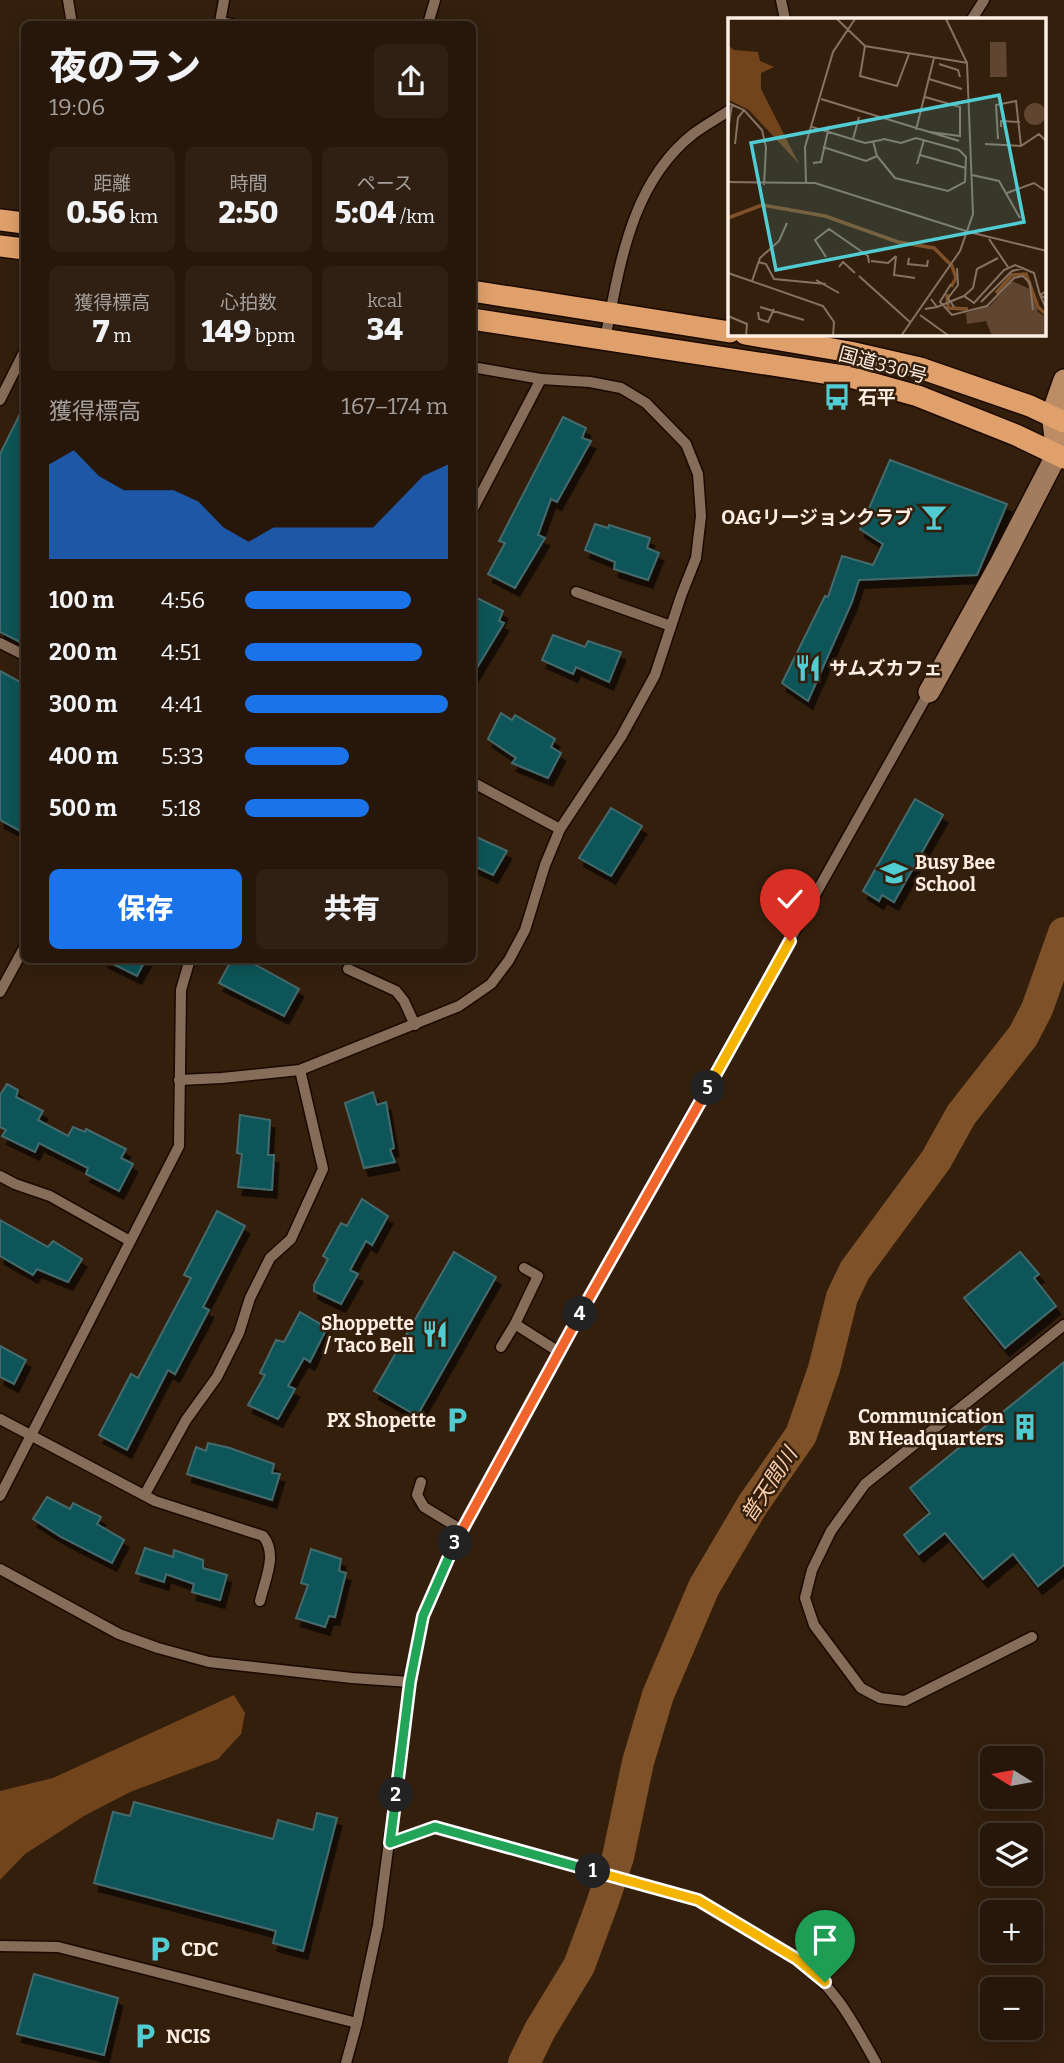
<!DOCTYPE html>
<html lang="ja">
<head>
<meta charset="utf-8">
<style>
	body { margin:0; font-family:Bitter,"Noto Sans JP",serif; background:#2f2013; color:#f1f3f6; height:100vh; display:flex; flex-direction:column; font-size:26px; white-space:nowrap }
	* { box-sizing:border-box; margin:0 }
	p { font-size:23px; color:#a49f9c }
	.icon { flex:none; width:38px; height:38px; fill:none; stroke:currentColor; stroke-width:2; stroke-linecap:round; stroke-linejoin:round }
	.map { position:relative; flex:1; overflow:hidden }
	.panel { position:absolute; left:21px; top:21px; width:455px; height:942px; display:flex; flex-direction:column; background:#27170a; border-radius:10px; box-shadow:0 4px 18px #0003,0 0 0 2px #43362b }
	.panel>* { flex:none }
	.needle { width:46px; rotate:281deg }
	.controls { position:absolute; left:980px; top:1746px; display:grid; gap:14px }
	.controls a { display:grid; place-items:center; width:63px; height:63px; border-radius:10px; background:#27170a; box-shadow:0 4px 18px #0003,0 0 0 2px #43362b; font-size:35px }
	.pin { position:absolute; display:grid; place-items:center; width:60px; height:60px; color:#fff; margin:-72px -30px; border-radius:50% 50% 50% 0; rotate:-45deg; box-shadow:0 0 7px #0007 }
	.pin .icon { rotate:45deg }
	.km { position:absolute; width:35px; height:35px; margin:-18px; border-radius:50%; background:#222; color:#fff; font-size:19px; line-height:35px; text-align:center }
	.round { display:grid; place-items:center; flex:none; width:74px; height:74px; border-radius:10px; background:#2f2013 }
	.head { display:flex; align-items:center; justify-content:space-between; height:119px; padding:0 28px }
	h1 { font-size:38px; font-weight:800; line-height:52px }
	.figures { display:grid; grid-template-columns:repeat(3,1fr); gap:10px; height:119px; padding:7px 28px }
	.figures div { display:grid; align-content:center; border-radius:10px; background:#2f2013; text-align:center }
	.figures b { font-size:30px; font-weight:800 }
	.figures small { font-size:19px; font-weight:400 }
	.figures p { font-size:19px }
	.chart { height:196px; padding:14px 28px }
	.chart p { display:flex; justify-content:space-between }
	.chart svg { width:100%; height:126px; margin-top:7px; fill:#1a73e8; opacity:.7 }
	.primary-button { display:flex; gap:14px; margin-top:auto; padding:14px 28px }
	.primary-button a { flex:1; height:80px; border-radius:10px; background:#1a73e8; color:#fff; font-size:28px; font-weight:800; line-height:80px; text-align:center }
	.primary-button a+a { background:#2f2013; color:#f1f3f6 }
	ul { padding:0 28px; list-style:none; font-size:23px }
	li { display:grid; grid-template-columns:112px 84px 1fr; align-items:center; height:52px }
	li i { height:18px; border-radius:9px; background:#1a73e8 }
	.map>svg:first-child { display:block }
</style>
</head>
<body>
<div class="map">
<svg width="1064" height="2063" viewBox="0 0 1064 2063">
	<defs>
		<filter id="shadow"><feDropShadow dx="4.5" dy="8" stdDeviation="0" flood-color="#0009"/></filter>
	</defs>
	<rect width="100%" height="100%" fill="#341f0d"/>
	<!-- forest -->
	<path fill="#71441c" d="M234 1695 245 1713 241 1734 218 1759 130 1792 84 1816 25 1854 0 1880V1791L53 1778Z"/>
	<g fill="none" stroke-linecap="round" stroke-linejoin="round">
		<!-- river -->
		<path stroke="#7e5129" stroke-width="32" d="M524 2063 540 2030 579 1966 602 1904 618 1857 638 1762 658 1695 704 1587 753 1504 801 1435 824 1369 842 1297 855 1270 936 1160 961 1115 1023 1036 1037 1009 1064 933"/>
	</g>
	<!-- building -->
	<g fill="#0e5558" stroke="#446b6d" stroke-width="2" filter="url(#shadow)">
		<path d="M24 406V644L0 632V454Z"/>
		<path d="M563 417 586 428 582 438 591 441 557 502 551 499 538 535 545 538 515 588 488 574 505 543 499 541Z"/>
		<path d="M890 460 1007 504 977 575 859 580 852 602 808 701 782 683 825 596 828 597 842 556 873 565 883 544 860 529Z"/>
		<path d="M595 524 608 528 609 525 650 538 647 548 659 553 648 580 614 569 615 562 585 550Z"/>
		<path d="M477 598 503 611 499 621 504 623 472 676V608Z"/>
		<path d="M553 635 585 647 588 641 621 652 609 682 576 667 573 674 542 660Z"/>
		<path d="M0 671 24 684V833L0 820Z"/>
		<path d="M501 713 512 720 515 715 555 739 551 747 561 753 548 778 512 763 516 758 488 739Z"/>
		<path d="M915 799 943 815 894 902 882 895 879 901 863 891Z"/>
		<path d="M611 808 642 826 611 876 579 858Z"/>
		<path d="M472 835 507 851 493 875 472 865Z"/>
		<path d="M103 959H146L137 976Z"/>
		<path d="M232 959H245L299 989 284 1016 219 983Z"/>
		<path d="M7 1084 18 1090 16 1097 43 1111 38 1120 68 1136 73 1127 85 1132 86 1129 126 1149 121 1158 133 1164 119 1191 86 1174 88 1168 39 1143 35 1152 2 1136 6 1130 0 1127V1095Z"/>
		<path d="M373 1092 377 1105 386 1102 394 1148 390 1150 395 1162 364 1168 345 1103Z"/>
		<path d="M240 1115 270 1120 268 1155H274L272 1190 238 1187 242 1154 237 1153Z"/>
		<path d="M362 1199 388 1216 372 1245 366 1241 350 1270 358 1274 341 1304 314 1291V1285L328 1259 323 1256 341 1223 347 1226Z"/>
		<path d="M217 1211 245 1226 203 1307 209 1310 175 1374 168 1370 127 1450 99 1435 131 1374 138 1378 191 1278 184 1275Z"/>
		<path d="M0 1220 48 1247 53 1241 82 1259 68 1282 37 1269 33 1275 0 1256Z"/>
		<path d="M454 1252 496 1277 417 1416 374 1391Z"/>
		<path d="M1020 1252 1039 1274 1034 1278 1056 1306 1005 1348 964 1298Z"/>
		<path d="M300 1312 327 1328 310 1362 304 1358 288 1386 295 1389 278 1419 248 1405 265 1375 260 1373 276 1340 284 1342Z"/>
		<path d="M0 1346 26 1360 14 1384 0 1377Z"/>
		<path d="M1064 1362V1565L1038 1586 1013 1554 983 1579 945 1533 919 1554 904 1535 930 1513 910 1488Z"/>
		<path d="M208 1443 230 1448 274 1464 272 1473 280 1474 272 1500 187 1474 196 1447 206 1451Z"/>
		<path d="M47 1497 70 1509 73 1503 101 1517 97 1524 124 1540 112 1563 61 1537 33 1519Z"/>
		<path d="M145 1548 173 1557 174 1550 203 1560V1568L227 1575 220 1600 192 1592 194 1584 166 1574 164 1582 136 1573Z"/>
		<path d="M311 1549 341 1559 339 1571 346 1573 335 1617 329 1616 325 1627 296 1618 308 1585 301 1583Z"/>
		<path d="M134 1802 273 1839 278 1820 313 1830 317 1813 337 1818 303 1951 273 1943 276 1931 94 1883 113 1812 130 1816Z"/>
		<path d="M34 1974 118 1998 104 2055 17 2034Z"/>
	</g>
	<g fill="none" stroke-linecap="round" stroke-linejoin="round">
		<defs>
			<g id="lane">
				<path d="M68 0 72 24"/>
				<path d="M224 0 220 22 231 24"/>
				<path d="M781 0 785 19"/>
				<path d="M972 19 984 0"/>
				<path d="M428 24 435 0"/>
				<path d="M605 339C620 266 630 184 693 134 705 125 718 118 730 110"/>
				<path d="M0 400 24 352"/>
				<path d="M472 511 541 379"/>
				<path d="M576 592 671 626"/>
				<path d="M0 643 24 655"/>
				<path d="M472 782 560 829"/>
				<path d="M348 969 396 991 404 1001 415 1025"/>
				<path d="M0 992 24 948"/>
				<path d="M179 1080 222 1078 300 1070 459 1006 491 984 509 960 525 930 545 865 560 829 621 737 655 675 681 596 696 558 701 516 698 474 686 444 646 403 621 388 590 382 541 379 472 367"/>
				<path d="M0 1176 15 1184 50 1196 130 1241"/>
				<path d="M515 1324 538 1276 524 1268"/>
				<path d="M501 1347 515 1324 559 1352"/>
				<path d="M0 1419 155 1501 263 1536C278 1554 265 1579 260 1601"/>
				<path d="M421 1482 417 1495 424 1507 462 1530"/>
				<path d="M145 1494 186 1420 217 1377 239 1333 250 1298 270 1258 291 1239 323 1169 300 1070"/>
				<path d="M0 1496 179 1146 181 990 190 959"/>
				<path d="M0 1569 119 1634 158 1648 209 1662 352 1678 410 1682"/>
				<path d="M1032 1637 905 1701 880 1698 861 1688 814 1625 805 1598 812 1570 831 1531 865 1484 1064 1325"/>
				<path d="M390 1843 435 1827"/>
				<path d="M698 1900 797 1959C836 1988 853 2022 876 2063"/>
				<path d="M0 1946 58 1947 357 2023"/>
				<path d="M346 2063 357 2023 378 1925 410 1682 423 1616 454 1544 610 1260 929 692"/>
			</g>
			<path id="secondary" d="M929 692 1000 564 1057 454"/>
			<path id="primary" d="M1057 454 1052 414 1064 380"/>
			<g id="highway">
				<path d="M0 220 24 223"/>
				<path d="M0 246 24 249"/>
				<path d="M472 291 730 332"/>
				<path d="M472 319 850 377 918 396 1016 435 1064 458"/>
				<path d="M745 334 850 352 920 368 1030 406 1064 422"/>
			</g>
		</defs>
		<!-- lane casing -->
		<use href="#lane" stroke="#1b0800" stroke-width="13"/>
		<!-- secondary casing -->
		<use href="#secondary" stroke="#1b0800" stroke-width="24"/>
		<!-- primary casing -->
		<use href="#primary" stroke="#1b0800" stroke-width="24"/>
		<!-- highway casing -->
		<use href="#highway" stroke="#1b0800" stroke-width="24"/>
		<!-- path -->
		<path stroke="#806d5d" stroke-width="3.5" stroke-dasharray="5 3.5" stroke-linecap="butt" d="M447 1830 685 1897"/>
		<!-- lane -->
		<use href="#lane" stroke="#866d59" stroke-width="10"/>
		<!-- secondary -->
		<use href="#secondary" stroke="#a17c5e" stroke-width="21"/>
		<!-- primary -->
		<use href="#primary" stroke="#bc8c64" stroke-width="21"/>
		<!-- highway -->
		<use href="#highway" stroke="#e0a06b" stroke-width="21"/>
	</g>
	<g fill="none" stroke-linecap="round" stroke-linejoin="round">
		<defs>
			<path id="split-1" d="M593 1871 698 1900 797 1959 825 1982"/>
			<path id="split-2" d="M396 1795 390 1843 435 1827 593 1871"/>
			<path id="split-3" d="M396 1795 410 1682 423 1616 455 1543"/>
			<path id="split-4" d="M455 1543 580 1314"/>
			<path id="split-5" d="M580 1314 708 1088"/>
			<path id="split-6" d="M708 1088 790 941"/>
		</defs>
		<!-- split-1 casing -->
		<use href="#split-1" stroke="#fff" stroke-width="14"/>
		<!-- split-2 casing -->
		<use href="#split-2" stroke="#fff" stroke-width="14"/>
		<!-- split-3 casing -->
		<use href="#split-3" stroke="#fff" stroke-width="14"/>
		<!-- split-4 casing -->
		<use href="#split-4" stroke="#fff" stroke-width="14"/>
		<!-- split-5 casing -->
		<use href="#split-5" stroke="#fff" stroke-width="14"/>
		<!-- split-6 casing -->
		<use href="#split-6" stroke="#fff" stroke-width="14"/>
		<!-- split-1 -->
		<use href="#split-1" stroke="#f5b400" stroke-width="9"/>
		<!-- split-2 -->
		<use href="#split-2" stroke="#22a559" stroke-width="9"/>
		<!-- split-3 -->
		<use href="#split-3" stroke="#22a559" stroke-width="9"/>
		<!-- split-4 -->
		<use href="#split-4" stroke="#f0652b" stroke-width="9"/>
		<!-- split-5 -->
		<use href="#split-5" stroke="#f0652b" stroke-width="9"/>
		<!-- split-6 -->
		<use href="#split-6" stroke="#f5b400" stroke-width="9"/>
	</g>
	<!-- icons -->
	<defs>
		<symbol id="bus-bare" viewBox="-9 -9 18 18"><path d="M-5-6H5V4H4V6H2V4H-2V6H-4V4H-5ZM-3.5-4V0h7V-4ZM-3.5 1.2v1.5H-2V1.2ZM2 1.2v1.5H3.5V1.2Z" fill="#51ccd2" stroke="#341f0d" stroke-width="2.5" paint-order="stroke"/></symbol>
		<symbol id="bar-bare" viewBox="-9 -9 18 18"><path d="M-6-5H6L.8 .8V4.5H3.5V6h-7V4.5H-.8V.8Z" fill="#51ccd2" stroke="#341f0d" stroke-width="2.5" paint-order="stroke"/></symbol>
		<symbol id="restaurant-bare" viewBox="-9 -9 18 18"><path d="M-5-6h1v4h1v-4h1v4h1v-4h1v5L-1.5 .5V6h-2V.5L-5-1ZM5-6V6H3V1.5H1.5Q1.5-4 5-6Z" fill="#51ccd2" stroke="#341f0d" stroke-width="2.5" paint-order="stroke"/></symbol>
		<symbol id="school-bare" viewBox="-9 -9 18 18"><path d="M0-5L7-2L0 1L-7-2ZM-4 1L0 2.5L4 1V4Q0 6-4 4Z" fill="#51ccd2" stroke="#341f0d" stroke-width="2.5" paint-order="stroke"/></symbol>
		<symbol id="parking-bare" viewBox="-9 -9 18 18"><path d="M-3.5-5.5H1a3.5 3.5 0 0 1 0 7H-1V5.5H-3.5ZM-1-3.4V-.6H.8a1.4 1.4 0 0 0 0-2.8Z" fill="#51ccd2" stroke="#341f0d" stroke-width="2.5" paint-order="stroke"/></symbol>
		<symbol id="building-bare" viewBox="-9 -9 18 18"><path d="M-4-6H4V6H1V3H-1V6H-4ZM-2.5-4.3h1.7v1.8h-1.7ZM.8-4.3h1.7v1.8H.8ZM-2.5-1h1.7V.8h-1.7ZM.8-1h1.7V.8H.8Z" fill="#51ccd2" stroke="#341f0d" stroke-width="2.5" paint-order="stroke"/></symbol>
	</defs>
	<g fill-rule="evenodd">
		<use href="#bus-bare" x="818" y="378" width="38" height="38"/>
		<use href="#bar-bare" x="915" y="498" width="38" height="38"/>
		<use href="#restaurant-bare" x="789" y="649" width="38" height="38"/>
		<use href="#school-bare" x="875" y="854" width="38" height="38"/>
		<use href="#restaurant-bare" x="416" y="1315" width="38" height="38"/>
		<use href="#parking-bare" x="438" y="1401" width="38" height="38"/>
		<use href="#building-bare" x="1006" y="1408" width="38" height="38"/>
		<use href="#parking-bare" x="141" y="1930" width="38" height="38"/>
		<use href="#parking-bare" x="126" y="2017" width="38" height="38"/>
	</g>
	<g text-anchor="middle" dominant-baseline="central" stroke-width="5" stroke-linejoin="round" paint-order="stroke">
		<!-- street labels -->
		<g font-size="19" fill="#feefe4" stroke="#341f0d">
			<text transform="translate(883 365) rotate(15)">国道330号</text>
		</g>
		<!-- poi labels -->
		<g font-size="19" font-weight="bold" fill="#feefe4" stroke="#341f0d" text-anchor="start">
			<text x="858" y="397">石平</text>
			<text x="913" y="517" text-anchor="end">OAGリージョンクラブ</text>
			<text x="829" y="668">サムズカフェ</text>
			<text x="915" y="862">Busy Bee<tspan x="915" dy="22">School</tspan></text>
			<text x="414" y="1323" text-anchor="end">Shoppette<tspan x="414" dy="22">/ Taco Bell</tspan></text>
			<text x="1004" y="1416" text-anchor="end">Communication<tspan x="1004" dy="22">BN Headquarters</tspan></text>
			<text x="436" y="1420" text-anchor="end">PX Shopette</text>
			<text x="181" y="1949">CDC</text>
			<text x="166" y="2036">NCIS</text>
		</g>
		<!-- water labels -->
		<g font-size="21" font-style="italic" fill="#f7cca9" stroke="#341f0d">
			<text transform="translate(769 1485) rotate(-57)">普天間川</text>
		</g>
	</g>
	<!-- overview -->
	<g transform="translate(728 18)">
		<rect width="318" height="318" fill="#341f0d"/>
		<path d="M262 24H278L279 59H262ZM296 96a11 11 0 1 1 22 0a11 11 0 1 1-22 0ZM284 263 302 271 310 294 318 299V318H264L258 303 239 306 238 295 262 288Z" fill="#604530"/>
		<path d="M0 27 6 32 30 34 32 43 46 49 33 55V71L71 146 21 92 1 82Z" fill="#71441c"/>
		<path fill="none" stroke="#7e5129" stroke-width="3.5" d="M0 200 34 187 97 198 170 224 206 230 224 248 228 260 223 269M268 275 284 257 298 256 310 289 319 297M219 276 220 290 240 291"/>
		<path fill="none" stroke="#857263" stroke-width="2" d="M109 1 137 28 240 45M137 28 132 58 169 68 181 36M211 46 230 52 232 59M201 61 234 71M197 79 232 89V118L202 114M93 81 231 123M0 85 16 92 34 112 38 129 36 167M84 109 137 125 153 122 156 121 173 125 188 120 231 132 238 139 237 164 220 173 167 160 149 138 145 123M273 109V103L292 104M0 112 4 86M188 112 206 40M125 121 131 99M270 121 268 87 288 83 293 128M7 126 10 100 16 92M257 126 293 128 311 116 318 123M95 129 138 143 149 138M192 137 238 150M85 145 93 144 101 108M189 146 196 122M244 157 271 163 292 200M0 164 87 165 241 214M78 165 77 129 105 34 127 1M279 175 306 165 319 174M241 214 319 233M261 221 280 249M168 238 166 257 187 260M98 239 87 222 101 211 140 238 141 245M181 240 180 246 199 248 200 242M143 243 160 245 168 238M30 244 38 246 46 261 98 266M111 249 115 244 127 255M0 255 95 288 106 304 105 318M131 258 183 305M88 262 111 275M24 263 32 240 51 223 59 205M223 266 212 284 224 297 259 288 286 260 295 258 302 265 305 292M319 273 312 277 319 292M236 278 245 270 249 251 270 240M253 284 284 253 296 250M32 289 76 302M209 289 236 278 246 285 276 252 287 247 306 255 312 277 319 281M226 289 220 280 230 267 229 250M197 291 209 289 203 281M30 294 31 301 40 304 46 291M192 297 221 318M0 298 19 306 18 318M173 318 232 233 245 196 239 45 218 1"/>
		<path fill="#51ccd2" fill-opacity="0.15" stroke="#51ccd2" stroke-width="3.5" d="M271 77 296 204 48 252 23 125Z"/>
		<rect width="318" height="318" fill="none" stroke="#feefe4" stroke-width="3.5"/>
	</g>
</svg>
<div class="controls">
<a><svg class="needle" viewBox="-14 -14 28 28"><path d="M0-13l5 13h-10z" fill="#e53935"/><path d="M0 13l5-13h-10z" fill="#a49f9c"/></svg></a>
<a><svg class="icon" aria-label="layers" viewBox="0 0 24 24"><path d="M12 4l9 5-9 5-9-5zM3 14l9 5 9-5"/></svg></a>
<a>+</a>
<a>−</a>
</div>
<div class="pin" style="left:825px;top:1982px;background:#1e9e55"><svg class="icon" aria-label="arrive" viewBox="0 0 24 24"><path d="M6 21V4h12l-3 4 3 4H6"/></svg></div>
<div class="pin" style="left:790px;top:941px;background:#d93025"><svg class="icon" aria-label="check" viewBox="0 0 24 24"><path d="M5 12l5 5 9-10"/></svg></div>
<b class="km" style="left:593px;top:1871px">1</b>
<b class="km" style="left:396px;top:1795px">2</b>
<b class="km" style="left:455px;top:1543px">3</b>
<b class="km" style="left:580px;top:1314px">4</b>
<b class="km" style="left:708px;top:1088px">5</b>
<section class="panel">
<div class="head"><div><h1>夜のラン</h1><p>19:06</p></div><a class="round"><svg class="icon" aria-label="share" viewBox="0 0 24 24"><path d="M12 15V3M7 8l5-5 5 5M5 13v7h14v-7"/></svg></a></div>
<div class="figures">
<div><p>距離</p><b>0.56<small> km</small></b></div>
<div><p>時間</p><b>2:50</b></div>
<div><p>ペース</p><b>5:04<small> /km</small></b></div>
</div>
<div class="figures">
<div><p>獲得標高</p><b>7<small> m</small></b></div>
<div><p>心拍数</p><b>149<small> bpm</small></b></div>
<div><p>kcal</p><b>34</b></div>
</div>
<div class="chart"><p><span>獲得標高</span>167–174 m</p>
<svg viewBox="0 0 160 44" preserveAspectRatio="none"><path d="M0 44V11L10 6L20 15L30 20L40 20L50 20L60 24L70 33L80 38L90 33L100 33L110 33L120 33L130 33L140 24L150 15L160 11V44z"/></svg>
</div>
<ul>
<li><b>100 m</b>4:56<i style="width:82%"></i></li>
<li><b>200 m</b>4:51<i style="width:87%"></i></li>
<li><b>300 m</b>4:41<i style="width:100%"></i></li>
<li><b>400 m</b>5:33<i style="width:51%"></i></li>
<li><b>500 m</b>5:18<i style="width:61%"></i></li>
</ul>
<div class="primary-button"><a>保存</a><a>共有</a></div>
</section>
</div>
</body>
</html>
